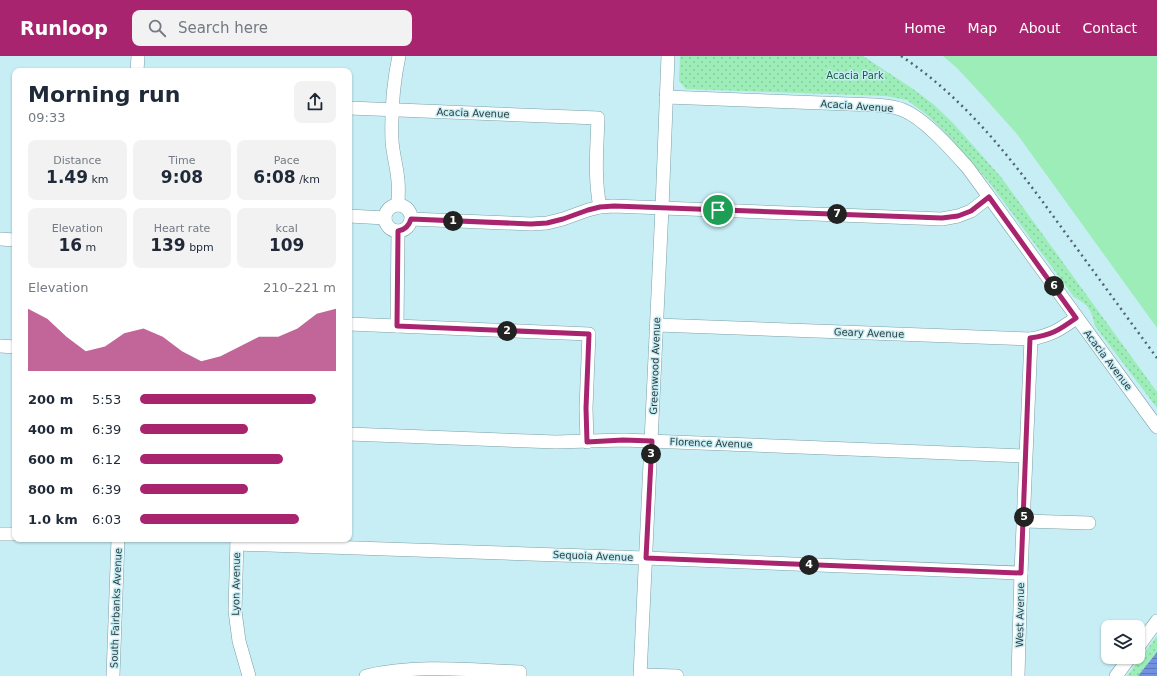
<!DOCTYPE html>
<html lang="en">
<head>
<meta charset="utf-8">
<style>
	body { margin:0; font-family:"DejaVu Sans",sans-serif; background:#f2f2f3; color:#1f2937; height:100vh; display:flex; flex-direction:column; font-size:15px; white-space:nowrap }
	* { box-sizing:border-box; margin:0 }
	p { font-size:13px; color:#747a83 }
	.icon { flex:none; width:22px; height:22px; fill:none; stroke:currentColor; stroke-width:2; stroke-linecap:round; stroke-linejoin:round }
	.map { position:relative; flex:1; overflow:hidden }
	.drawer { position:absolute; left:12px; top:12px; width:340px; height:474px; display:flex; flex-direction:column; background:#fff; border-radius:8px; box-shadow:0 1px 3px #0004 }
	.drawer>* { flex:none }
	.buttons { position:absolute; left:1101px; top:564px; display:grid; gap:8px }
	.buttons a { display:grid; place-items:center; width:44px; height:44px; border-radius:8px; background:#fff; box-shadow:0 1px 3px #0004; font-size:20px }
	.pin { position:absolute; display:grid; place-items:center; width:34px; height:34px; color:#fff; margin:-17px; border:2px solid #fff; border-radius:50%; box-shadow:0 1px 4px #0007 }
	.km { position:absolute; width:20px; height:20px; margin:-10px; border-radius:50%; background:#222; color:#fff; font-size:11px; line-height:20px; text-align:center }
	.round { display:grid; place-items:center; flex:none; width:42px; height:42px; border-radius:8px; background:#f2f2f3 }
	.overview { display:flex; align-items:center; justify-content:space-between; height:68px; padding:0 16px }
	h1 { font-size:22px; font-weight:700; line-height:30px }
	.figures { display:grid; grid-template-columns:repeat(3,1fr); gap:6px; height:68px; padding:4px 16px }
	.figures div { display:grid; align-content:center; border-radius:8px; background:#f2f2f3; text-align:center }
	.figures b { font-size:17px; font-weight:700 }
	.figures small { font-size:11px; font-weight:400 }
	.figures p { font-size:11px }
	.chart { height:112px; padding:8px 16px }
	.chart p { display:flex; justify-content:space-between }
	.chart svg { width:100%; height:72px; margin-top:4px; fill:#a9246e; opacity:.7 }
	ul { padding:0 16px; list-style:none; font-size:13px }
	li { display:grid; grid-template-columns:64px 48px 1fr; align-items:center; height:30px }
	li i { height:10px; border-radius:5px; background:#a9246e }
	header { display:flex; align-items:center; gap:24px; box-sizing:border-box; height:56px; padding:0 20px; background:#a9246e; color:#fff }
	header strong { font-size:19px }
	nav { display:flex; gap:22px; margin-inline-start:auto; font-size:14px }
	.search { width:280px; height:36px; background:#f2f2f3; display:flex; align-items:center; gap:10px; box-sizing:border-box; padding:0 14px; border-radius:8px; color:#747a83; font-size:15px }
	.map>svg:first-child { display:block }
</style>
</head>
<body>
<header>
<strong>Runloop</strong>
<div class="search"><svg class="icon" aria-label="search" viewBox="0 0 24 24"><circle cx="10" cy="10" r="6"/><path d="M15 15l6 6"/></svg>Search here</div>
<nav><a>Home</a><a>Map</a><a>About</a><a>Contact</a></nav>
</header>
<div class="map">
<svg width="1157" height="620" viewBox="0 0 1157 620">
	<defs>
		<pattern id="park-dots" width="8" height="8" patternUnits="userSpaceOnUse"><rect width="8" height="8" fill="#9cedb8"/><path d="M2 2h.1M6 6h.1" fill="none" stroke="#87cc9f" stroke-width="1.8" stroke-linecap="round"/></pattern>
		<pattern id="water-rules" width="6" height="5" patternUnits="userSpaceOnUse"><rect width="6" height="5" fill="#7391e1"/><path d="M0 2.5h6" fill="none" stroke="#5f78b8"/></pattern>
	</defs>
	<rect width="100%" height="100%" fill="#c7edf5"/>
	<!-- green -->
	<path fill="#9cedb8" d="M943 0H1157V272L1017 78 983 40 957 12Z"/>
	<!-- park -->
	<g fill="url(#park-dots)">
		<path d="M680 0H863L913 33 933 48 952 66 1001 121 1157 336V352L1095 270C1092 255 1088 248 1074 241L989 126 943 74 926 58 907 44 886 40 686 33 679 25Z"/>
		<path d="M1157 580V596L1138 620H1127Z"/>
	</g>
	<!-- water -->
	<path fill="url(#water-rules)" d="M1157 596V620H1138Z"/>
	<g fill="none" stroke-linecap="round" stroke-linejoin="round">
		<defs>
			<g id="minor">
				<path d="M137 15 138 0"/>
				<path d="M666 41 875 49C885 50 894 50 903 54 925 63 952 94 968 112L1157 371"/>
				<path d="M349 52 598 62C597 92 594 121 600 151"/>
				<path d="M398 149C398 141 399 133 398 125 397 111 393 99 392 85 391 57 393 28 399 0"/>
				<circle cx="398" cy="162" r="13"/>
				<path d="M349 160 385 162"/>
				<path d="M411 163 531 168 547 167 563 163 588 154 600 151 613 150 942 163 958 160 971 155 989 141"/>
				<path d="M0 183 15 184"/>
				<path d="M349 268 589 278 586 352 587 386"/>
				<path d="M657 269 1031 283C1052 279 1059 274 1076 262"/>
				<path d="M397 270 398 175"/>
				<path d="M0 290 15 291"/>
				<path d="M349 378 556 386 623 384 1025 400"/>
				<path d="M1024 465 1089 467"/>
				<path d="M0 478H15"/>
				<path d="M237 483 235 555 239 585 249 620"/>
				<path d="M237 488 645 502 1021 517"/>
				<path d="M1138 591 1157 565"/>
				<path d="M641 619 677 620"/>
				<path d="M113 620 118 483"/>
				<path d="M366 620C416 608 469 614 520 616V620"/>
				<path d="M640 620 662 152 668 0"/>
				<path d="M1018 620 1021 517 1031 283"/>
				<path d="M1116 620 1130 601"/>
			</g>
		</defs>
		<!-- minor casing -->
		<use href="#minor" stroke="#7da0a7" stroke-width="14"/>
		<!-- minor -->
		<use href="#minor" stroke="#fff" stroke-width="13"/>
		<!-- rail -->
		<path stroke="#51666a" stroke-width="2.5" stroke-dasharray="2 4" stroke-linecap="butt" d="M901 0C969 45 1017 110 1064 175 1095 217 1126 260 1157 302"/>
	</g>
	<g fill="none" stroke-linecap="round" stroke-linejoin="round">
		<defs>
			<path id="route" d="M989 141 1076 262C1059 274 1052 279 1030 282L1021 517 646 502 652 385 623 384 587 386 586 352 589 278 397 270 398 175C405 174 409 170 411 163L531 168 547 167 563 163 588 154 600 151 614 150 942 162 958 160 971 155Z"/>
		</defs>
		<!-- route casing -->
		<use href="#route" stroke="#fff" stroke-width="8"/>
		<!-- route -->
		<use href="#route" stroke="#a9246e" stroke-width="5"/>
	</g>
	<g text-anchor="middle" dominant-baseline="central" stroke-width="3" stroke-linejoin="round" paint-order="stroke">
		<!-- park labels -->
		<g font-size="10" fill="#195e38" stroke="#c7edf5">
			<text x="855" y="19">Acacia Park</text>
		</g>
		<!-- street labels -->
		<g font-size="10" fill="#2d3c3f" stroke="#c7edf5">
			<text transform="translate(857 50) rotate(4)">Acacia Avenue</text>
			<text transform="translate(473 57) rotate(2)">Acacia Avenue</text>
			<text transform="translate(869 277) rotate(2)">Geary Avenue</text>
			<text transform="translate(1108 304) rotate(53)">Acacia Avenue</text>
			<text transform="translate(655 310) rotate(-88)">Greenwood Avenue</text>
			<text transform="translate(711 387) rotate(2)">Florence Avenue</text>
			<text transform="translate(593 500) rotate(2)">Sequoia Avenue</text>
			<text transform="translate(236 528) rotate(-89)">Lyon Avenue</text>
			<text transform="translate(116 552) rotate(-88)">South Fairbanks Avenue</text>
			<text transform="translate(1020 559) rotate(-89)">West Avenue</text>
		</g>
	</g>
</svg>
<div class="buttons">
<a><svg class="icon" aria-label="layers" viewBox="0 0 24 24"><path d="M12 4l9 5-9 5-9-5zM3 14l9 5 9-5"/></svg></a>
</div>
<div class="pin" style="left:718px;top:154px;background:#1e9e55"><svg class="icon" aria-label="arrive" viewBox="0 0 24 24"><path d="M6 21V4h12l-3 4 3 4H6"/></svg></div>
<b class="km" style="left:453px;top:165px">1</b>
<b class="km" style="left:507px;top:275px">2</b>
<b class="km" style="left:651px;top:398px">3</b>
<b class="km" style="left:809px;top:509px">4</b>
<b class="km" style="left:1024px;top:461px">5</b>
<b class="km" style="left:1054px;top:230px">6</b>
<b class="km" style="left:837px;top:158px">7</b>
<section class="drawer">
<div class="overview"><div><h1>Morning run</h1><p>09:33</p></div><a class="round"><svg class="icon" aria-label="share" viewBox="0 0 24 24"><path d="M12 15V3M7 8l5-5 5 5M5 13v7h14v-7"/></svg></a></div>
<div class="figures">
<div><p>Distance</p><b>1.49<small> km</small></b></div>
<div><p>Time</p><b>9:08</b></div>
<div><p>Pace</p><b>6:08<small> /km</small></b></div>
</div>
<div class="figures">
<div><p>Elevation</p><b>16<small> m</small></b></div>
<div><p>Heart rate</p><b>139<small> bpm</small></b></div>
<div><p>kcal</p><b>109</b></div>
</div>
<div class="chart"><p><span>Elevation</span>210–221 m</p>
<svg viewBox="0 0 160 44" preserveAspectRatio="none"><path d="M0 44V6L10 12L20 23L30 32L40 29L50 21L60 18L70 23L80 32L90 38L100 35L110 29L120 23L130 23L140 18L150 9L160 6V44z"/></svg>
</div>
<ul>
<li><b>200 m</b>5:53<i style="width:90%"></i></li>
<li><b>400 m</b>6:39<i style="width:55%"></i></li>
<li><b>600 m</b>6:12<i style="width:73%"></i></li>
<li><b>800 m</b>6:39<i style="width:55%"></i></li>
<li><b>1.0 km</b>6:03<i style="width:81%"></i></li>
</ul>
</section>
</div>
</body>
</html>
